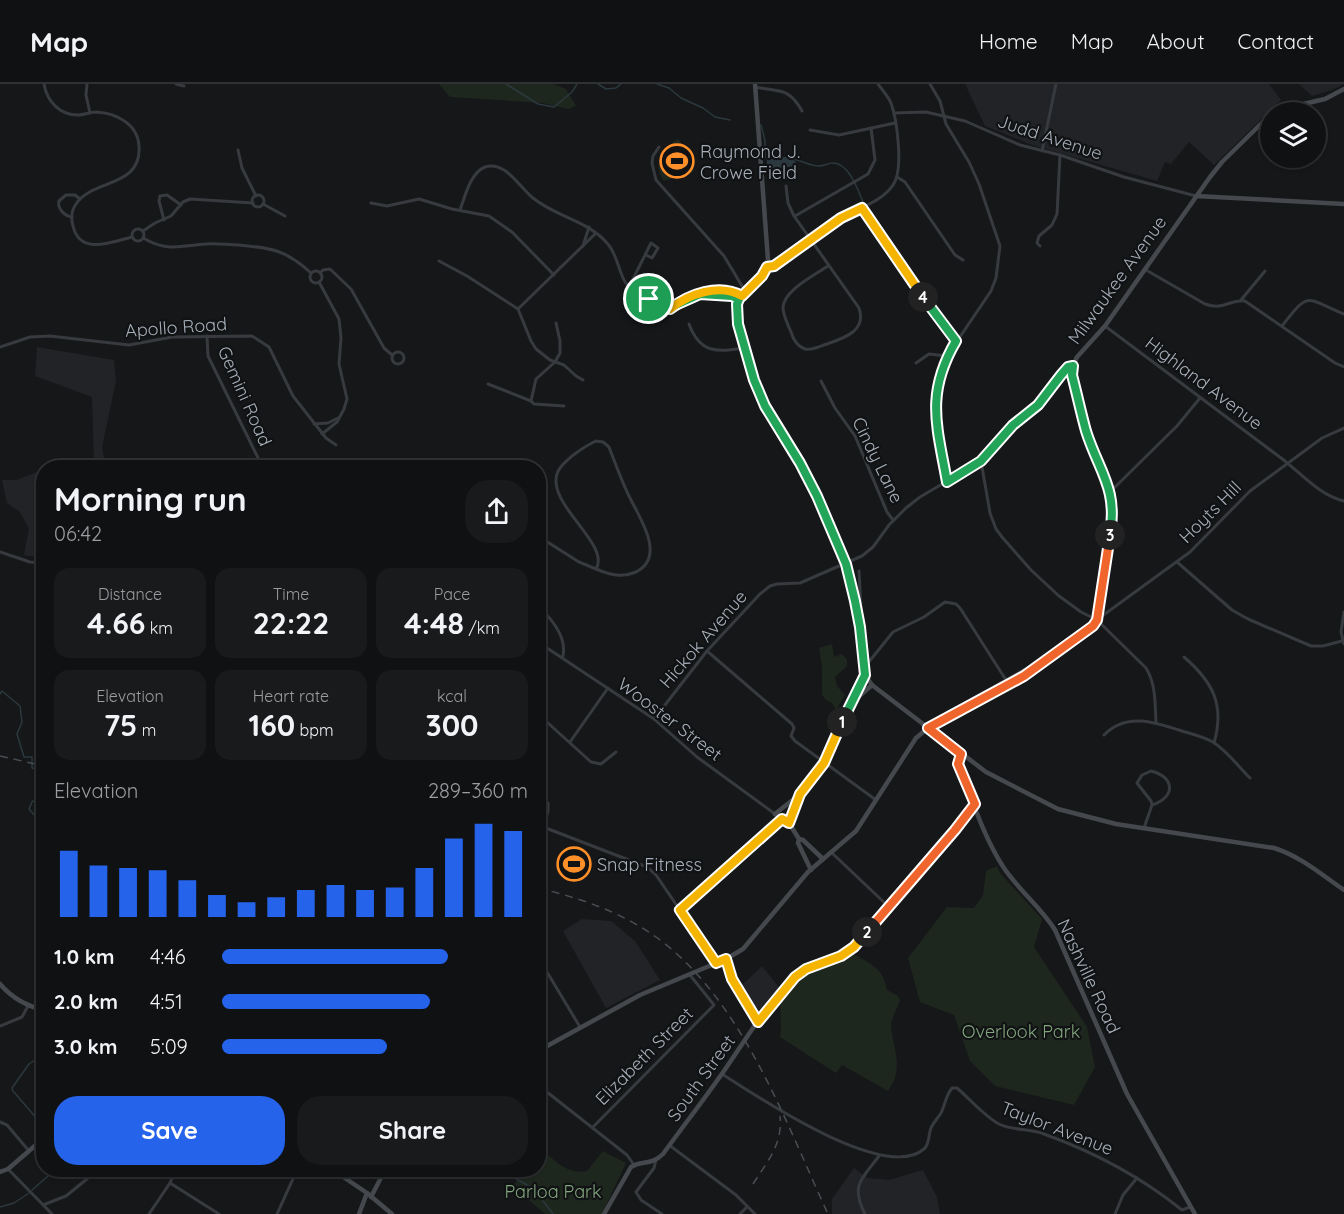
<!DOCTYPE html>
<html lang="en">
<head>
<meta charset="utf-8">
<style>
	body { margin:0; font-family:Quicksand,sans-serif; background:#191a1c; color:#f1f3f6; height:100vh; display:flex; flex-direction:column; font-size:22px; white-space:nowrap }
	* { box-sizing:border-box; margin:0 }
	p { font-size:20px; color:#9c9da0 }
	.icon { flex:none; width:33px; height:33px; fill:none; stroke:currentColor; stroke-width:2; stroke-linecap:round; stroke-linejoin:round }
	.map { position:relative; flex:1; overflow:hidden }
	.drawer { position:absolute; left:36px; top:376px; width:510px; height:717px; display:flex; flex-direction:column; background:#101113; border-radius:24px; box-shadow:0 2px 4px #0004,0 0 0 2px #303133 }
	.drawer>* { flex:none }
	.tools { position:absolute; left:1260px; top:18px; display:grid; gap:12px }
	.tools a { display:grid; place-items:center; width:66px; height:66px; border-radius:50%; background:#101113; box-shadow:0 2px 4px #0004,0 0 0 2px #303133; font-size:30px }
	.pin { position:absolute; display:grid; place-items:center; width:51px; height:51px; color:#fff; margin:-26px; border:3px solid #fff; border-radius:50%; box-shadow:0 2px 6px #0007 }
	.km { position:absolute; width:30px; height:30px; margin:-15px; border-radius:50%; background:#222; color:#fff; font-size:16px; line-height:30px; text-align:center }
	.round { display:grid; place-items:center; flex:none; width:63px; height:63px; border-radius:24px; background:#191a1c }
	.headline { display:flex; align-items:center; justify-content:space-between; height:102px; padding:0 18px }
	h1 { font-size:33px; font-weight:800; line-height:45px }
	.metrics { display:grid; grid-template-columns:repeat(3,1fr); gap:9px; height:102px; padding:6px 18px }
	.metrics div { display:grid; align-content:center; border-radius:15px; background:#191a1c; text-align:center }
	.metrics b { font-size:30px; font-weight:800 }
	.metrics small { font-size:16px; font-weight:400 }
	.metrics p { font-size:16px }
	.chart { height:168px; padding:12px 18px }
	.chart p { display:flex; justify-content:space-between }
	.chart svg { width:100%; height:108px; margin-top:6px; stroke:#2563eb; stroke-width:6 }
	.action { display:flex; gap:12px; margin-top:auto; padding:12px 18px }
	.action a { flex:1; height:69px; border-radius:24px; background:#2563eb; color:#fff; font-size:24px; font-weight:800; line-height:69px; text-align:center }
	.action a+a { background:#191a1c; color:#f1f3f6 }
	ul { padding:0 18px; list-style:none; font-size:20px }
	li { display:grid; grid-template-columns:96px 72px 1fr; align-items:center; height:45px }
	li i { height:15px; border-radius:8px; background:#2563eb }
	header { display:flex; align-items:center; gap:36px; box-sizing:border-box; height:84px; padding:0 30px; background:#101113; border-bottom:2px solid #303133 }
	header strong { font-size:28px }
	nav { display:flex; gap:33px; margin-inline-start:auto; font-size:21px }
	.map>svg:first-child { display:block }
</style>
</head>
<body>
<header>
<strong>Map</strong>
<nav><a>Home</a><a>Map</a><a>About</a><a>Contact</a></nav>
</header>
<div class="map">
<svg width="1344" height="1130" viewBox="0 0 1344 1130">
	<rect width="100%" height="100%" fill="#161719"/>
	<!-- built -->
	<g fill="#222326">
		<path d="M965 0H1269L1281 16 1214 81 1189 58 1171 80 1165 78 1157 97 1032 61 985 42Z"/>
		<path d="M1299 0H1344L1332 6 1312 12Z"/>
		<path d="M37 263 114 276 116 297 102 363 106 384H51L83 375 94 378 92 313 35 292Z"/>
		<path d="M43 386H44L43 474 24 471 29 444 19 427 7 419 2 396H16Z"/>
		<path d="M582 835 611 837 635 857 660 896 606 924 563 847Z"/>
		<path d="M762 882 781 906 759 930 740 903Z"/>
		<path d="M854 1084 867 1094 889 1096 923 1086 937 1113 940 1130H832V1115Z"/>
	</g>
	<!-- green -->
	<g fill="#1e271e">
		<path d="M439 0H553L566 5 576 22 568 25 543 19 450 13Z"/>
		<path d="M678 55C687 66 696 73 693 88L664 97C652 81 663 64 678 55Z"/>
		<path d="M832 560 834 573 842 570 847 576V582L835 593 837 602 845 611 836 626 832 619 826 616 822 611V582L819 564Z"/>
		<path d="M997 782 1000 789 1042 835 1034 863 1087 943 1095 983 1074 1021 995 1002 970 977 954 931 920 918 908 874 947 823 974 824 983 811 986 787Z"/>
		<path d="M852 869C870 880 883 883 887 906L898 912 900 916C898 923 891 935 891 943 894 967 904 985 888 1007L842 981 836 989 780 953 781 945 780 917 802 892Z"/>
		<path d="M603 1067 626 1079 602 1130H545L515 1104 514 1100 529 1086H538L539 1076 543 1072 548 1071C561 1082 570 1090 587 1087Z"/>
	</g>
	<!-- water -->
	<path fill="#2b393e" d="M778 73H792L797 80 794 82 775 85 774 89 768 90 766 87 767 76Z"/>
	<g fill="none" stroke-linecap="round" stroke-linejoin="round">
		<!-- stream -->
		<g stroke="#2b393e" stroke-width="1.5">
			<path d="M506 0 538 20 554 23 572 8 577 0"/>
			<path d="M598 0 606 5 616 4 621 0"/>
			<path d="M657 0 669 4 681 14 703 24 715 33 730 36"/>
			<path d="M761 41 765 57V73L769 76"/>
			<path d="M792 75C801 76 809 82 819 82 824 82 828 79 833 79 849 79 858 106 863 118"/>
			<path d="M0 610 2 607 20 622 22 638 17 650 24 673H32V684L44 687"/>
			<path d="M39 687 40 713 32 718 29 725 44 742"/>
			<path d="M44 970 29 980 12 1004 13 1007 44 1043"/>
			<path d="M501 1086 534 1105 553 1130"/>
			<path d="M32 1106 55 1086"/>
			<path d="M0 1123 14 1119 29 1109"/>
		</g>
		<!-- street -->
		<g stroke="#373a3e" stroke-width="3">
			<path d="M44 0C47 17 59 31 78 31 84 31 90 28 96 28 116 29 138 40 139 62 142 104 92 95 76 120 71 127 71 135 73 142 80 172 112 158 132 153"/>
			<path d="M87 0 86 11 90 29"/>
			<path d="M176 0 184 2"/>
			<path d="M930 0 940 17 946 40 969 78 979 100 1000 162 996 194 991 207 947 272 940 295 935 329 947 398"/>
			<path d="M755 3C779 8 789 3 802 27"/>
			<path d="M894 29 926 28 965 37 1020 61 1060 71 1124 93 1196 112"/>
			<path d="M810 46 839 51 895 39"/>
			<path d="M659 63 653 72 652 79 656 96 724 172 745 207"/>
			<path d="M238 66 242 84 256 112"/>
			<path d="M1042 67 1056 0"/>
			<path d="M897 93 905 98 955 171 963 176"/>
			<path d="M786 102 788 119 794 132 859 224C867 247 844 254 827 260 820 262 812 267 805 265 796 262 793 255 791 248 788 241 784 233 783 225 782 207 815 191 828 182"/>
			<circle cx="258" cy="117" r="6"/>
			<path d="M371 119 387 122 419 115 452 125 489 132 512 148 554 191"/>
			<path d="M263 120 285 132"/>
			<path d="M862 124 935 231 956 257"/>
			<path d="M460 126C465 113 470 89 485 83 505 76 520 104 533 114 556 133 587 136 607 159 620 173 618 196 633 207 637 210 642 211 646 213 654 218 660 224 670 225 689 211 718 199 741 211"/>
			<path d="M795 132 868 90 875 76 871 44"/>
			<path d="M72 133C64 132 57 124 59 117L66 111H75L80 115"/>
			<path d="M164 136 159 117 160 112 167 111 181 121"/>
			<circle cx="138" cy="151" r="6"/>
			<path d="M143 147 155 139 171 132 183 118 190 115 253 119"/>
			<path d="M143 154C167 168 180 162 206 160 217 159 228 161 239 161 272 164 286 166 311 189"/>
			<path d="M583 162 589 143"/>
			<path d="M1040 162 1037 159 1039 152 1052 141 1057 130 1060 71"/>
			<path d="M439 177 467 192 518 225 531 257 536 265 550 276 564 281 576 292 583 296"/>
			<path d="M767 183 774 182C796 166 817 150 839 136 856 124 881 119 893 101 904 86 897 36 891 19 888 12 882 6 878 0"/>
			<path d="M1146 186 1205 220C1224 227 1229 215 1245 217L1335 279 1344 283"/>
			<circle cx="316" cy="193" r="6"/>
			<path d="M320 189 323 186 330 185 351 205 384 264 392 271"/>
			<path d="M319 198 339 235 341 254 339 280 347 315 344 325 337 338 322 350"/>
			<path d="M629 203 651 159 658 164 652 174 646 171"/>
			<path d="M702 210 732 212 739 215"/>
			<path d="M649 215 652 214 672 222"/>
			<path d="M1241 216 1265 187"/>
			<path d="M518 225 596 149"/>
			<path d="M689 240C700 270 717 268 744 264"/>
			<path d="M1105 242C1163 286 1222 330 1281 374 1301 389 1319 411 1344 417"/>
			<path d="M1282 242C1310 206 1305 214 1344 230"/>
			<path d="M207 252 208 272 263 384"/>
			<path d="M0 263 30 253 50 252 129 261 172 253 252 252 269 263 293 312 326 354 336 361"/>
			<circle cx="398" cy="274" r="6"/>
			<path d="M916 279 929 270 947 272"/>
			<path d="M821 297 835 324 855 352 887 428 893 436"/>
			<path d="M488 300 531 317 534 320 564 322"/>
			<path d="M531 317 536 295 555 278 560 269V257L556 239"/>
			<path d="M314 340 328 339 338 334"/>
			<path d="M596 357 603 358 609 363C615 379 621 395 628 410 637 430 668 472 636 488 622 494 610 491 596 485 611 460 547 421 557 390 559 382 567 377 572 372 580 366 587 361 596 357Z"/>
			<path d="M981 377 990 429 996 445 1002 453 1031 486 1059 512 1081 528 1097 536 1146 584C1156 600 1155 620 1156 638"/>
			<path d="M1111 407 1177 342 1200 314"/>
			<path d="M538 452 579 478 596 485"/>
			<path d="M0 468 30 478 44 479"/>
			<path d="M1177 478 1232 526 1248 535 1311 562H1323L1342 557"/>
			<path d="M538 522C552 535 567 553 563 572"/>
			<path d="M1344 528 1341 548 1344 560"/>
			<path d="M858 531 861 524 859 487"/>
			<path d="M1098 535 1190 468 1250 407 1322 354 1344 344"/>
			<path d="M538 558 654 635 697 673 775 730"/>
			<path d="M707 567 792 640 794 644 791 652 795 657 876 716"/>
			<path d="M1184 573C1213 598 1225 621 1214 659"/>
			<path d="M864 584 893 548 924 533 945 518 956 520 960 524 1006 596 1023 586 1034 583"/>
			<path d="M963 624 972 615 1006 596"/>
			<path d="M538 630 591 678 601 680 616 668"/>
			<path d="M654 635 707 567 760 510 770 502 777 500 800 499 862 472 873 463 889 441 906 424 920 413 981 377 1013 341 1038 321 1061 291 1068 283 1073 282"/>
			<path d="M1104 651C1126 628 1155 638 1182 647 1192 650 1204 653 1213 658 1227 667 1238 682 1250 694"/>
			<path d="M570 658 608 604"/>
			<path d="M538 710 548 719V727L544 744"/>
			<path d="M538 741 647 783 656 791 716 879"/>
			<path d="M1144 744 1152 721C1175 714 1176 693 1151 687L1142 691 1137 699 1151 717 1152 721"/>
			<path d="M832 769 889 823"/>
			<path d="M680 826 782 735"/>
			<path d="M538 873 580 943"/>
			<path d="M726 875 732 895 758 938"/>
			<path d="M0 942 22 933 28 922"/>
			<path d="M722 990C758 1013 885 1099 924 1065 930 1060 928 1051 931 1044 933 1039 938 1034 941 1029 945 1021 946 1011 952 1004H957C970 1015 984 1032 999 1040 1013 1047 1030 1044 1044 1050 1094 1068 1141 1093 1182 1126L1190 1123"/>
			<path d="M538 1001 627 1071 634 1081"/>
			<path d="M0 1038 7 1041 29 1067"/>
			<path d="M593 1043 714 921 690 891"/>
			<path d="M669 1061 736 1111 755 1130"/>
			<path d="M656 1076 654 1084 636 1108 641 1116 662 1130"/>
			<path d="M8 1085 52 1130"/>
			<path d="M170 1099 219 1130"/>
			<path d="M43 1121 66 1112 98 1086"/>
			<path d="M149 1130 170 1099 175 1086"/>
			<path d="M277 1130 297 1086"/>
			<path d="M740 1130 747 1123"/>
			<path d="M865 1130C850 1101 862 1095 879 1072"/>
			<path d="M1115 1130 1123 1111 1137 1094"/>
		</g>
		<!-- secondary -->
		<g stroke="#45494e" stroke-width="4.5">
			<path d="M755 0 768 176 762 192 745 207 738 218V240L754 296 765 322 800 379 817 412 846 480 858 531 865 591"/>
			<path d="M1276 28 1282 25 1325 15 1344 5"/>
			<path d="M1196 112 1344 120"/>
			<path d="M865 591 872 601 986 688 1058 725 1116 740 1274 764C1300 772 1322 791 1344 806"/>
			<path d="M856 615 872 601"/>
			<path d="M961 670 958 677 959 682C972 715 983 751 1002 781 1017 805 1040 822 1055 846L1127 1010 1195 1130"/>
			<path d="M789 739 800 711"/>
			<path d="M799 755 803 756 823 775"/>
			<path d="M811 786 798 759 799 755 789 739 775 730 800 710 817 690 865 591"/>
			<path d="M0 900C12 914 26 922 44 926"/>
			<path d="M538 967 640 911 726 875 743 865 808 788 856 747 916 654 928 644 1024 592 1093 542 1097 536 1113 432 1111 407 1086 348 1072 291 1073 282 1077 273 1105 242 1210 93 1222 78 1270 31"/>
			<path d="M333 1086 367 1109 392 1130"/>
			<path d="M0 1088 8 1085 44 1054"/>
			<path d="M371 1113 385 1086"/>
			<path d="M359 1130 367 1109"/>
			<path d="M604 1130 631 1083C642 1076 651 1082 663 1070 684 1041 706 1013 726 984 746 955 770 915 797 892 813 878 836 875 854 863L955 746 975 720"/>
		</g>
		<!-- rail -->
		<g stroke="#4a4e53" stroke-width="1.5" stroke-dasharray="8 6" stroke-linecap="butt">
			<path d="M0 672 44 682"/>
			<path d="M538 804C580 814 621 828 656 853 742 915 785 1037 828 1130"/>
			<path d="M753 1100C767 1078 783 1060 780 1032"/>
		</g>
	</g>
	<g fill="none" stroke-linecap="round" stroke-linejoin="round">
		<defs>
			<path id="split-1" d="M649 215 652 214 673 222 700 210 732 212 739 215 737 220 738 240 754 296 765 322 800 379 817 412 846 480 855 517 860 543 865 591 842 638"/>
			<path id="split-2" d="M842 638 824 679 800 710 789 739 782 735 680 826 716 879 726 875 732 895 758 938 795 893 806 885 841 872 854 863 867 848"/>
			<path id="split-3" d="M867 848 955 746 975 720 958 680 961 670 928 644 1024 592 1093 542 1097 536 1110 451"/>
			<path id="split-4" d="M923 213 956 257C925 310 937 342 947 398L981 377 1013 341 1038 321 1061 291 1068 283 1073 282 1072 291C1077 310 1081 329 1086 347 1099 388 1118 404 1110 451"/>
			<path id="split-5" d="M649 215 651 218 670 225C689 210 719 199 742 212L762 192 767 183 774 182 841 134 862 124 923 213"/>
		</defs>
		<!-- split-1 casing -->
		<use href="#split-1" stroke="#fff" stroke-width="12"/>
		<!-- split-2 casing -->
		<use href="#split-2" stroke="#fff" stroke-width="12"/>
		<!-- split-3 casing -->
		<use href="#split-3" stroke="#fff" stroke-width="12"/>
		<!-- split-4 casing -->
		<use href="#split-4" stroke="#fff" stroke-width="12"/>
		<!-- split-5 casing -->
		<use href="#split-5" stroke="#fff" stroke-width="12"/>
		<!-- split-1 -->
		<use href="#split-1" stroke="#22a559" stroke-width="8"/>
		<!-- split-2 -->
		<use href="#split-2" stroke="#f5b400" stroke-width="8"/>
		<!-- split-3 -->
		<use href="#split-3" stroke="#f0652b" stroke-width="8"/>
		<!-- split-4 -->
		<use href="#split-4" stroke="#22a559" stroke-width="8"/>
		<!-- split-5 -->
		<use href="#split-5" stroke="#f5b400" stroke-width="8"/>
	</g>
	<!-- icons -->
	<defs>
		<symbol id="stadium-ring" viewBox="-11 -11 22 22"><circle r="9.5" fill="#111214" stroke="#ff8f28" stroke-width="1.5"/><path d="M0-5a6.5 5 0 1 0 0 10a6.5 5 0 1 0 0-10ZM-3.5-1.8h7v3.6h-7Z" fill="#ff8f28"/></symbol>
	</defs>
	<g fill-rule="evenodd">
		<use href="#stadium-ring" x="658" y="58" width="38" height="38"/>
		<use href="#stadium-ring" x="555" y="761" width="38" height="38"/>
	</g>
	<g text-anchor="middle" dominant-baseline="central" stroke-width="4.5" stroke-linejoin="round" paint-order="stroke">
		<!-- street labels -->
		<g font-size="18" fill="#a7b0ba" stroke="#111214">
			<text transform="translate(1050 53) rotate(18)">Judd Avenue</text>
			<text transform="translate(1117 196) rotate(-54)">Milwaukee Avenue</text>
			<text transform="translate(176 243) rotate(-4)">Apollo Road</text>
			<text transform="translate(1204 299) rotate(37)">Highland Avenue</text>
			<text transform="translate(245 312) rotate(66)">Gemini Road</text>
			<text transform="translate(878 376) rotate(64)">Cindy Lane</text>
			<text transform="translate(1210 428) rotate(-45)">Hoyts Hill</text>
			<text transform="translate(703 555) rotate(-49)">Hickok Avenue</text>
			<text transform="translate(670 635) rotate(37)">Wooster Street</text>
			<text transform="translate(1089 892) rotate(65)">Nashville Road</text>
			<text transform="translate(644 972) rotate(-45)">Elizabeth Street</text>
			<text transform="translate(701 994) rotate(-54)">South Street</text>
			<text transform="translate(1057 1044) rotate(21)">Taylor Avenue</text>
		</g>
		<!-- poi labels -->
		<g font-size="18" fill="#a7b0ba" stroke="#111214" text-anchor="start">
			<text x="700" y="67">Raymond J.<tspan x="700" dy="21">Crowe Field</tspan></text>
			<text x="597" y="780">Snap Fitness</text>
		</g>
		<!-- park labels -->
		<g font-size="18" fill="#82a67d" stroke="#111214">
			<text x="1021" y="947">Overlook Park</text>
			<text x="553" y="1107">Parloa Park</text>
		</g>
	</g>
</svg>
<div class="tools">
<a><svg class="icon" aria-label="layers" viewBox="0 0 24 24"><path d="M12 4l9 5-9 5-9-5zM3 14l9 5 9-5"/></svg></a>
</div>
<div class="pin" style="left:649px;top:215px;background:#1e9e55"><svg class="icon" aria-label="arrive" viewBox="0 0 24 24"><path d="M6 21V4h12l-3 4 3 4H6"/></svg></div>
<b class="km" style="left:842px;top:638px">1</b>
<b class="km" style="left:867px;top:848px">2</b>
<b class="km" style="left:1110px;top:451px">3</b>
<b class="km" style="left:923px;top:213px">4</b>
<section class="drawer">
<div class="headline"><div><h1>Morning run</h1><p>06:42</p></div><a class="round"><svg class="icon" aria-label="share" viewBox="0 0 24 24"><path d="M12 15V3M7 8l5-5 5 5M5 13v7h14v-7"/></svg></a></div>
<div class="metrics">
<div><p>Distance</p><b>4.66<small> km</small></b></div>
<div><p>Time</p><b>22:22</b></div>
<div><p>Pace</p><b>4:48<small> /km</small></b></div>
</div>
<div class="metrics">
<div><p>Elevation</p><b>75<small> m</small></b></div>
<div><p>Heart rate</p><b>160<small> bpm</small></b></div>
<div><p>kcal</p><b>300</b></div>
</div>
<div class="chart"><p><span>Elevation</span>289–360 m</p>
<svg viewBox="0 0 160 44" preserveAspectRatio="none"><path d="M5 44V17M15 44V23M25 44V24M35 44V25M45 44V29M55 44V35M65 44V38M75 44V36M85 44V33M95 44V31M105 44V33M115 44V32M125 44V24M135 44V12M145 44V6M155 44V9"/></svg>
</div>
<ul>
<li><b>1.0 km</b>4:46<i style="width:74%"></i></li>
<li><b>2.0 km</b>4:51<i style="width:68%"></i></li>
<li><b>3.0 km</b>5:09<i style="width:54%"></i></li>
</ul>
<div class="action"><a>Save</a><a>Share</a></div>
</section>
</div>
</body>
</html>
